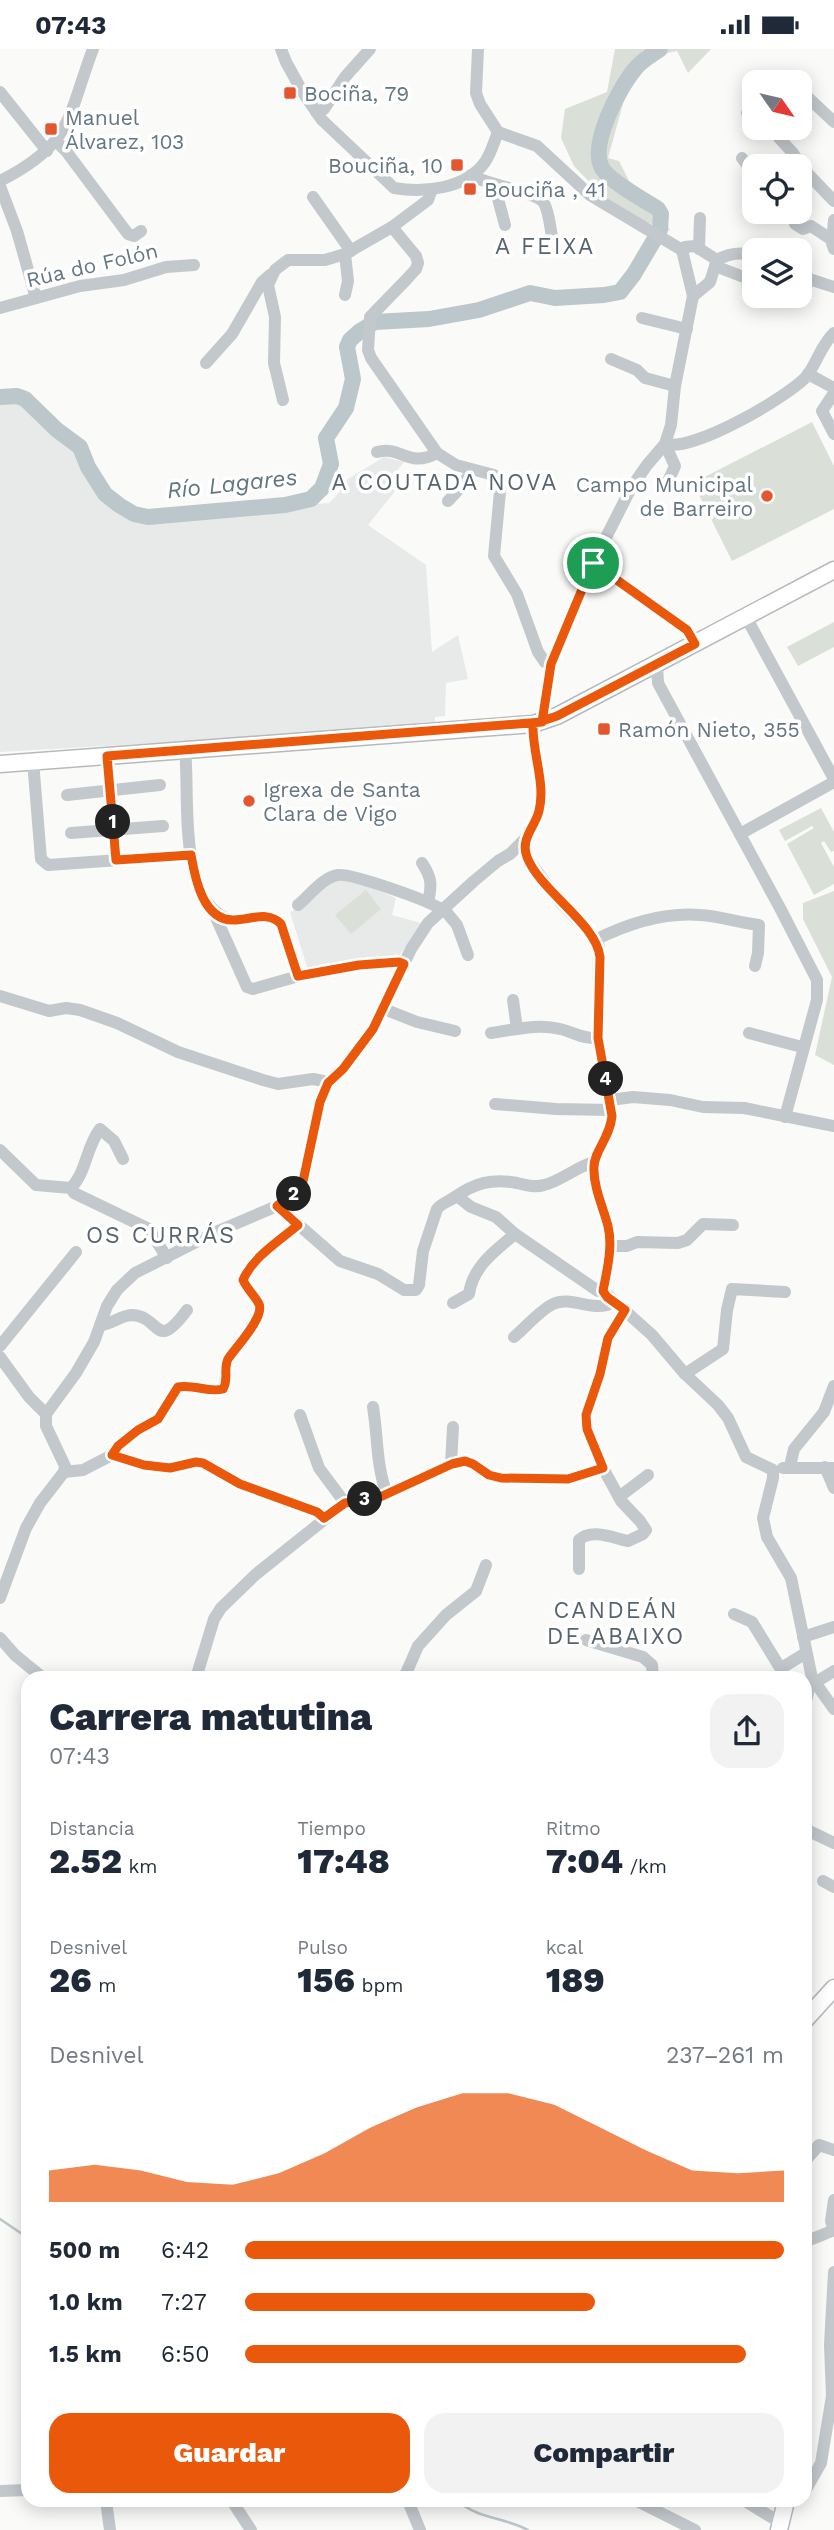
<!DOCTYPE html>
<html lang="es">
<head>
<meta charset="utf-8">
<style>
	body { margin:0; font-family:"Work Sans",sans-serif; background:#f2f2f3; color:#1f2937; height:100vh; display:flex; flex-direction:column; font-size:26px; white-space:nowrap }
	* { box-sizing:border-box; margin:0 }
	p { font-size:23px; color:#747a83 }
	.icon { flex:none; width:38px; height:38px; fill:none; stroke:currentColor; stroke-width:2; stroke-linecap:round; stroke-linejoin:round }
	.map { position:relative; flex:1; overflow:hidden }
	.sheet { position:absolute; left:21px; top:1622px; width:791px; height:836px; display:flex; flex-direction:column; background:#fff; border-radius:21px; box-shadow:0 4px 18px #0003 }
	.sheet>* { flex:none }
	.needle { width:46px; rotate:124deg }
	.buttons { position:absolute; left:742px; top:21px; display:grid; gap:14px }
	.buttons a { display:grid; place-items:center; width:70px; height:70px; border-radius:14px; background:#fff; box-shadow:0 4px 18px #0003; font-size:35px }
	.pin { position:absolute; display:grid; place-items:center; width:60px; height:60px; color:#fff; margin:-30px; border:4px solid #fff; border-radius:50%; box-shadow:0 2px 7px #0007 }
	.km { position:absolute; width:35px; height:35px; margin:-18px; border-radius:50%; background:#222; color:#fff; font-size:19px; line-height:35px; text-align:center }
	.round { display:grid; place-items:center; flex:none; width:74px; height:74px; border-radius:21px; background:#f2f2f3 }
	.overview { display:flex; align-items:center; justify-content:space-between; height:119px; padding:0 28px }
	h1 { font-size:38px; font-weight:800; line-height:52px }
	.metrics { display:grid; grid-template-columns:repeat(3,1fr); gap:10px; height:119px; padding:7px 28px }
	.metrics div { display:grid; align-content:center }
	.metrics b { font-size:35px; font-weight:800 }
	.metrics small { font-size:19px; font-weight:400 }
	.metrics p { font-size:19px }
	.chart { height:196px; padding:14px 28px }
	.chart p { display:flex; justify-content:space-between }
	.chart svg { width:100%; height:126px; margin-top:7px; fill:#ea580c; opacity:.7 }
	.primary-button { display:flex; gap:14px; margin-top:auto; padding:14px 28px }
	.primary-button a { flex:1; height:80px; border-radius:21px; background:#ea580c; color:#fff; font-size:28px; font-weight:800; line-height:80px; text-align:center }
	.primary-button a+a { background:#f2f2f3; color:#1f2937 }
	ul { padding:0 28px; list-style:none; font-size:23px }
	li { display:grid; grid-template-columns:112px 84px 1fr; align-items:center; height:52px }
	li i { height:18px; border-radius:9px; background:#ea580c }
	.status { display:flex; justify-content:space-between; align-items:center; height:49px; padding:0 35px; background:#fff; direction:ltr }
	.status svg { height:19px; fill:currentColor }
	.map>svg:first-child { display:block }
</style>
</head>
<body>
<div class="status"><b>07:43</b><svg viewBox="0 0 49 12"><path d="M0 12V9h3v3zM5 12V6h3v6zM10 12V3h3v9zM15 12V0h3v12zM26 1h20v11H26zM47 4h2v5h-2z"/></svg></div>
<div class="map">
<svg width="834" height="2481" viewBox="0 0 834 2481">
	<rect width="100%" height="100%" fill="#fafaf8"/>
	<!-- built -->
	<g fill="#e8e9e9">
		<path d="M17 349 23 352 60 386 77 397 83 415 105 450 128 467 144 471 329 454 339 444 343 433 384 408 404 413 387 435 395 442 368 476 426 516 432 603 458 586 468 630 446 634 445 667 435 668V673H422L417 679 0 703V355Z"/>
		<path d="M337 829 356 831 396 849 392 866 421 874 399 907 395 905 393 909 308 921 290 863 299 859Z"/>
	</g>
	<!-- green -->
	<g fill="#dadfd7">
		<path d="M615 0H711L688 24 677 2 635 11 608 109 619 112 629 132 658 153 670 182 641 171 601 145 574 117 561 89 565 60 607 43Z"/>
		<path d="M812 373 834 417V460L732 512 693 434Z"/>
		<path d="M834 573V598L798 617 787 598Z"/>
		<path d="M821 759 834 783V802L831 803 824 792 821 794 834 818V835L814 846 787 795 814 779 812 777 785 792 779 781Z"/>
		<path d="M366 841 381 860 351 885 335 866Z"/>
		<path d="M834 842V1016L815 1006 832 928 803 870V854Z"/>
	</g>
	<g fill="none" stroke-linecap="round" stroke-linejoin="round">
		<!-- stream -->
		<g stroke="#bbc7cb" stroke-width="2.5">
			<path d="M0 2170 28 2189"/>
			<path d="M458 2452C478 2470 504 2468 528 2481"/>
		</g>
		<!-- river -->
		<path stroke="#bbc7cb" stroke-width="16" d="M0 348 17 347 25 350 57 381 80 398 88 418 105 445 119 456 134 465 148 468 285 456 311 450 322 439 331 415 326 389 346 359 353 330 347 298 350 291 360 282 375 273 429 270 479 261 530 244 555 249 604 246 620 243 634 225 660 181 661 165 658 160C643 150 610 133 602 119 589 96 619 39 635 20 641 12 652 6 660 0"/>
		<defs>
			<g id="major">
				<path d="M0 715 533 675 557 667 834 521"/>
				<path d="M805 1971 834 1939"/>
				<path d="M779 2481 786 2452"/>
			</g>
		</defs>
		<!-- major casing -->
		<use href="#major" stroke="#b5babe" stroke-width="19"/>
		<!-- minor -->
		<g stroke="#c3c8cc" stroke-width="12">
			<path d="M281 0 286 13 302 42 322 71 394 139C424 144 466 140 485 113 491 104 494 93 498 83"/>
			<path d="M478 0 476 44 480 55 498 83 537 97 590 146 682 201 693 247 675 337 671 376 665 395 647 416 631 439 586 528 551 615 542 673"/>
			<path d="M800 41 834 73"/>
			<path d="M0 43 47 102"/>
			<path d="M316 63 324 60 345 28 370 0"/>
			<path d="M747 64 754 68"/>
			<path d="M770 79 792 103 806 123 834 152"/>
			<path d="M56 92 66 102 128 185 134 187 141 182"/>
			<path d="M742 109 754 125"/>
			<path d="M471 126C485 136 537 142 544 154 549 163 550 178 552 187"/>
			<path d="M0 132C73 95 67 69 93 0"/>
			<path d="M494 135 505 176"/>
			<path d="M0 137 17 182 36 249"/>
			<path d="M313 148 351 202"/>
			<path d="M789 163 793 166 795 175 803 180 811 177 832 191"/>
			<path d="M834 171 832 194 834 200"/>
			<path d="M392 178 416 207 418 214 416 220 405 232 370 268 368 301 371 309 437 404 456 416 494 426 501 432 494 507 517 545 538 603 545 613 551 615"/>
			<path d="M699 200 700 169"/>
			<path d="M682 201 685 198 695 197 717 211"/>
			<path d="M345 205 348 232 345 246"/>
			<path d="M715 217 754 232"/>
			<path d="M800 227 834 238"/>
			<path d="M693 247 710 233 717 211C729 204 741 203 754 206"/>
			<path d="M0 259 80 237 124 231 166 218 194 216"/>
			<path d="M642 269 687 280"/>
			<path d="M611 310 637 321 645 329 675 337"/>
			<path d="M206 314 232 285 262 233 270 226"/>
			<path d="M808 325 834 339"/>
			<path d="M834 344 822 362 834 385"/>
			<path d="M283 351 274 314 275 268 268 236 275 221 288 211H325L345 205 392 178 428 151 432 140"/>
			<path d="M665 395C693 403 784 350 805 329 815 319 820 297 834 284"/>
			<path d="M377 403C401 396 408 420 437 404"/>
			<path d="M665 439 675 417 665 395"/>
			<path d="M448 452 462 437 472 421"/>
			<path d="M593 514 687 581 695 595"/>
			<path d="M746 568 834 730"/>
			<path d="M657 615 658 634 780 859 817 931V951L785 1068"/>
			<path d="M533 675 541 744 539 762 525 794 527 809 560 853 594 888 599 898 598 989 612 1067C610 1089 594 1102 594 1118 593 1137 603 1158 608 1177 612 1198 607 1221 603 1242L652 1286 685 1325 718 1356 728 1369 746 1408 773 1421V1429L763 1469 767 1488 791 1529 812 1629 834 1660"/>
			<path d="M185 700C190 746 177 848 226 869 244 877 266 858 281 875L298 927"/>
			<path d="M107 707 116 811"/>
			<path d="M33 712 41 810 48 816 191 806"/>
			<path d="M67 746 160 736"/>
			<path d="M71 784 163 777"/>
			<path d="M740 785 834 733"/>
			<path d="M422 814C432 829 432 836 428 853"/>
			<path d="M298 856C309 847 323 828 338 826 351 824 431 852 442 861"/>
			<path d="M443 859 457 876 468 906"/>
			<path d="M214 864 247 938 253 940 309 924 359 916 401 913 404 915"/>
			<path d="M595 891C627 875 664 863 700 866 720 867 739 874 759 876L758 904 755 917"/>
			<path d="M0 947 49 962 66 959 80 961 117 974 178 1003 263 1031 278 1035 313 1030 328 1033"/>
			<path d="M513 951 517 980"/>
			<path d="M384 960 417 973 455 982"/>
			<path d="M491 984C513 981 538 974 560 980 574 983 582 990 598 989"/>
			<path d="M749 984 802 998"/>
			<path d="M610 1051 633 1048 670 1051 703 1058 744 1059 834 1077"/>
			<path d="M495 1055 556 1060 611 1061"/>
			<path d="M0 1101 36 1136 71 1139 74 1144 149 1180 167 1209"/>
			<path d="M71 1139C87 1122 86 1098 100 1080L114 1092 123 1110"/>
			<path d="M457 1147 471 1158 496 1168 515 1185 598 1242H603"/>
			<path d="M277 1157 340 1212 378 1225 404 1241H416L419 1236 423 1202 437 1160C442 1154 448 1153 455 1148 475 1134 492 1129 517 1134 525 1136 535 1139 544 1136 561 1132 576 1118 594 1113"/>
			<path d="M610 1197H627L637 1193 678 1194 687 1191 703 1175 733 1176"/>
			<path d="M453 1254 469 1245C473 1217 495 1202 515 1185"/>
			<path d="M101 1276C113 1275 120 1266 133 1266 161 1268 155 1304 187 1261"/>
			<path d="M514 1288C526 1278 539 1262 553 1255 572 1246 595 1265 614 1253"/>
			<path d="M0 1297 76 1203"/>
			<path d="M0 1308 29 1348 46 1365"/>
			<path d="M685 1325 723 1300 727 1261 732 1240 785 1243"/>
			<path d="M373 1358C378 1388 376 1417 387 1445"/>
			<path d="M300 1366 319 1419 345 1454"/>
			<path d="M112 1406 118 1397 138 1381 158 1370 179 1338C194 1335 209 1344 224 1340 228 1332 223 1323 226 1314 232 1297 262 1274 260 1259 258 1249 247 1241 243 1231 253 1209 280 1192 298 1176"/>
			<path d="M451 1415 453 1378"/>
			<path d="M790 1417 794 1400 824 1363 834 1337"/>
			<path d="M825 1418 834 1439"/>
			<path d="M783 1419H834"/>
			<path d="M64 1423 83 1421 112 1406 144 1416 170 1419 196 1413 203 1414 240 1435 317 1463 324 1469"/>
			<path d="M619 1448 648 1426"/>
			<path d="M579 1520V1491C592 1479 613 1489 628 1492L643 1485 646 1481 640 1472 621 1452 603 1419"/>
			<path d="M0 1549 26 1479 40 1454 64 1423 65 1417 46 1377V1365L76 1324 94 1293 107 1257 117 1241 135 1224 216 1183 277 1157 299 1142 304 1132 320 1053 328 1033 343 1020 373 980 411 900 428 874 474 832 498 812 510 805 527 788"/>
			<path d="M734 1565 752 1573 779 1617 783 1618 806 1604"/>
			<path d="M803 1588 834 1578"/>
			<path d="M0 1589 15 1606 43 1629"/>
			<path d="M586 1591 643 1608 652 1616 653 1629"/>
			<path d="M196 1629 214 1570 221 1559 255 1526 345 1454 378 1449 451 1415 465 1412 473 1415 489 1426 501 1429 568 1430 603 1419 587 1380 586 1366 600 1325 608 1289 625 1261"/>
			<path d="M404 1629 418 1597 446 1566 476 1542 486 1516"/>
			<path d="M816 1633 834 1622"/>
			<path d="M805 1655 812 1629"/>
			<path d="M805 1780 834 1794"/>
			<path d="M823 1832 834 1838"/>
			<path d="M805 2112 819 2096 834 2101"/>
			<path d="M834 2151 831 2172 834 2182"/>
			<path d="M805 2193 834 2181"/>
			<path d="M0 2442 28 2441"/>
			<path d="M805 2442 821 2414 832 2347 830 2296 834 2223"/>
			<path d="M106 2452 110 2481"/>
			<path d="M232 2452 251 2481"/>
			<path d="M408 2452 420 2481"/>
			<path d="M637 2452 695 2481"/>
			<path d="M745 2452 781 2474"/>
		</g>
		<!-- major -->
		<use href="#major" stroke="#fff" stroke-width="16"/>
	</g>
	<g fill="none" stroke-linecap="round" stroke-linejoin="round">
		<defs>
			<path id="route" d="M593 514 551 615 542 673 107 707 116 811 191 806C195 829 203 872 234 871 250 871 268 861 281 875L298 927 359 916 399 913 404 915 373 980 343 1020 328 1034 320 1053 302 1137 277 1157 298 1176C279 1192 253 1208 243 1231 247 1240 255 1247 259 1255 265 1268 236 1298 228 1310 223 1320 229 1331 223 1340 209 1344 194 1335 178 1338L158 1370 138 1381 118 1397 112 1406 144 1416 170 1419 196 1413 203 1414 240 1435 317 1463 324 1469 345 1454 378 1449 452 1415 465 1412 473 1415 489 1426 501 1429 568 1430 603 1419 587 1380 586 1366 600 1325 608 1289 625 1261 607 1248 603 1242C607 1221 613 1198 608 1177 603 1158 593 1137 594 1118 594 1102 610 1089 612 1067L598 989 600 908C596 874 540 842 527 808 520 790 535 778 539 762 546 734 532 704 533 675L557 667 695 595 687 581 593 514"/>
		</defs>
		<!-- route casing -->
		<use href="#route" stroke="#fff" stroke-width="14"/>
		<!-- route -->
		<use href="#route" stroke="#ea580c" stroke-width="9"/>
	</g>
	<!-- markers -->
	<g fill="#e4572e" stroke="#fff" stroke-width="2.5">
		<rect x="283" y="37" width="14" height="14" rx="3.5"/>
		<rect x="44" y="73" width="14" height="14" rx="3.5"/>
		<rect x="450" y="109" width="14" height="14" rx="3.5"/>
		<rect x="463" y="133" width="14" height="14" rx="3.5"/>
		<circle cx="767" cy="447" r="7"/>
		<rect x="597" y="673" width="14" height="14" rx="3.5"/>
		<circle cx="249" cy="752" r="7"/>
	</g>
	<g text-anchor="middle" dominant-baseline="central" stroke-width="7" stroke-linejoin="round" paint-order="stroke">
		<!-- poi labels -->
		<g font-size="21" fill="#657683" stroke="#fff" text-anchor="start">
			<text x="304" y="44">Bociña, 79</text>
			<text x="65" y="68">Manuel<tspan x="65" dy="24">Álvarez, 103</tspan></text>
			<text x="443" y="116" text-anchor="end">Bouciña, 10</text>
			<text x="484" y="140">Bouciña , 41</text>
			<text x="753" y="435" text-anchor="end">Campo Municipal<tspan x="753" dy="24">de Barreiro</tspan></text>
			<text x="618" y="680">Ramón Nieto, 355</text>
			<text x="263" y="740">Igrexa de Santa<tspan x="263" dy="24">Clara de Vigo</tspan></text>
		</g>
		<!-- street labels -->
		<g font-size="21" fill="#657683" stroke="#fff">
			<text transform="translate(92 216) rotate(-13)">Rúa do Folón</text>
		</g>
		<!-- neighbourhood labels -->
		<g font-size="23" letter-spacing="2" fill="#57646e" stroke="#fff">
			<text x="545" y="197">A FEIXA</text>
			<text x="445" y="433">A COUTADA NOVA</text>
			<text x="161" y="1186">OS CURRÁS</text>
			<text x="616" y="1561">CANDEÁN<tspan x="616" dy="26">DE ABAIXO</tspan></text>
		</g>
		<!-- water labels -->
		<g font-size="23" font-style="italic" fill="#60757c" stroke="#fff">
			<text transform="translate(232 435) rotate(-6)">Río Lagares</text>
		</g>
	</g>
</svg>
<div class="buttons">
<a><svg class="needle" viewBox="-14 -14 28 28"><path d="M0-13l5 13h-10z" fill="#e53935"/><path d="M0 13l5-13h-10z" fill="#747a83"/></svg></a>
<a><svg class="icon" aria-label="locate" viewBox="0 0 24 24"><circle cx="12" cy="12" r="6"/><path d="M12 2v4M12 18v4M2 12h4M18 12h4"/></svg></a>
<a><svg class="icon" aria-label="layers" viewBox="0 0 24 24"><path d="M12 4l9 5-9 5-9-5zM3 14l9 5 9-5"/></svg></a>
</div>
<div class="pin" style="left:593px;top:514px;background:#1e9e55"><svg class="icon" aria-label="arrive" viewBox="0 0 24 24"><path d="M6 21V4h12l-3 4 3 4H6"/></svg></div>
<b class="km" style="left:113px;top:773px">1</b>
<b class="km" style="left:294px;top:1145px">2</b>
<b class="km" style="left:365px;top:1450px">3</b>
<b class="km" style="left:606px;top:1030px">4</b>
<section class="sheet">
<div class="overview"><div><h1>Carrera matutina</h1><p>07:43</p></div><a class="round"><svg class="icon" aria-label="share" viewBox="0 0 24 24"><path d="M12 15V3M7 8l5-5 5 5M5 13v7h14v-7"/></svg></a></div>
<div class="metrics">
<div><p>Distancia</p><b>2.52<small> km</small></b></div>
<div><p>Tiempo</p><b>17:48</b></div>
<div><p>Ritmo</p><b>7:04<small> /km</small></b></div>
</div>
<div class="metrics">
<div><p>Desnivel</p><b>26<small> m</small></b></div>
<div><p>Pulso</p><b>156<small> bpm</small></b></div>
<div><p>kcal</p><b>189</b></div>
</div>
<div class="chart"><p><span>Desnivel</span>237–261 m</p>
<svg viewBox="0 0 160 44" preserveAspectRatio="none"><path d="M0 44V33L10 31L20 33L30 37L40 38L50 34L60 27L70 18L80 11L90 6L100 6L110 10L120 18L130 26L140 33L150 34L160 33V44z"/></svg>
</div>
<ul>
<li><b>500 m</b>6:42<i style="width:100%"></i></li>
<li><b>1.0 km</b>7:27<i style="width:65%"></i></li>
<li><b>1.5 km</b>6:50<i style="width:93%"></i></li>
</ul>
<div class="primary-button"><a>Guardar</a><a>Compartir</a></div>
</section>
</div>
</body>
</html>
